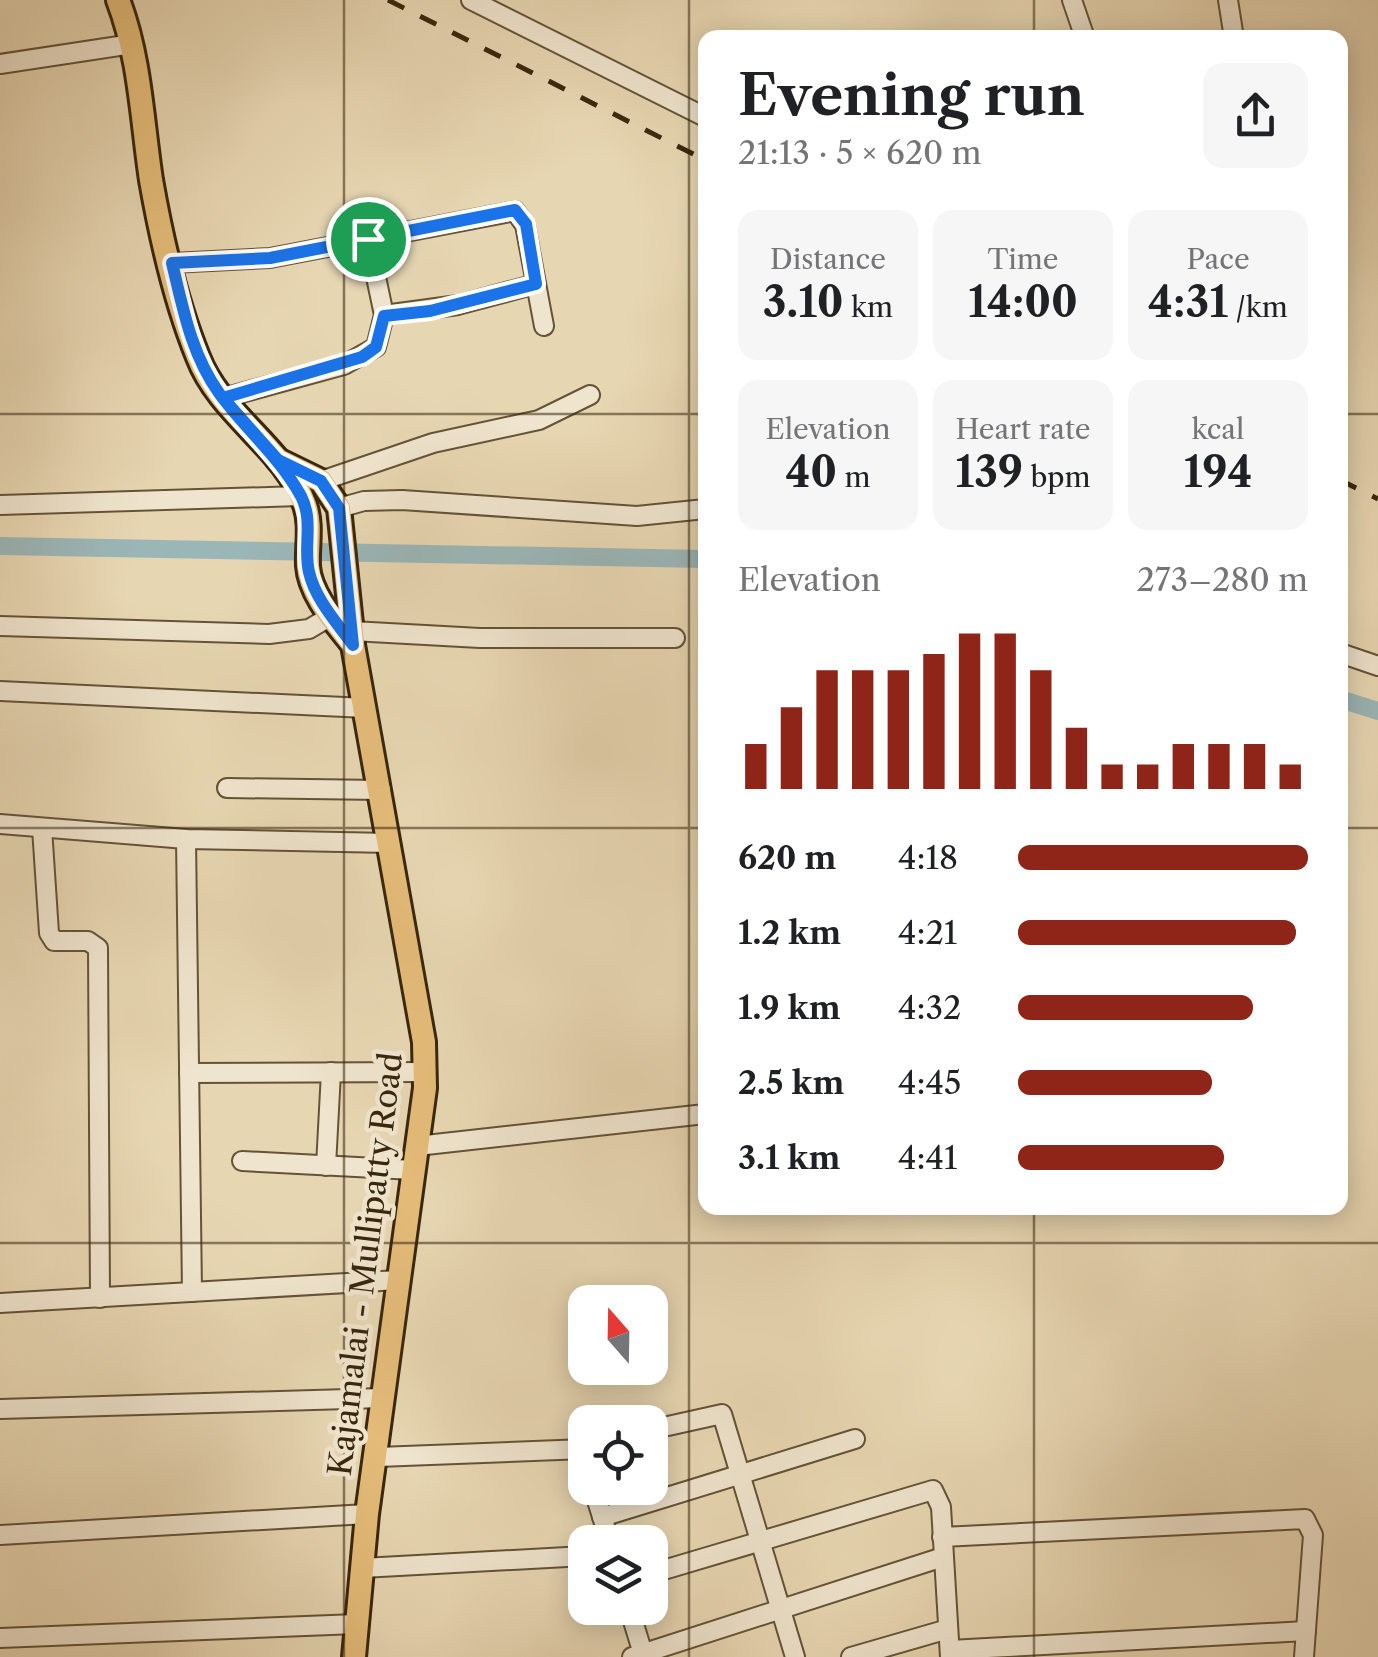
<!DOCTYPE html>
<html lang="en">
<head>
<meta charset="utf-8">
<style>
	body { margin:0; font-family:"Libre Caslon Text",serif; background:#f6f6f6; color:#202124; height:100vh; display:flex; flex-direction:column; font-size:38px; white-space:nowrap }
	* { box-sizing:border-box; margin:0 }
	p { font-size:32px; color:#757577 }
	.icon { flex:none; width:55px; height:55px; fill:none; stroke:currentColor; stroke-width:2; stroke-linecap:round; stroke-linejoin:round }
	.map { position:relative; flex:1; overflow:hidden }
	.details { position:absolute; left:698px; top:30px; width:650px; height:1185px; display:flex; flex-direction:column; background:#fff; border-radius:20px; box-shadow:0 5px 25px #0003 }
	.details>* { flex:none }
	.needle { width:65px; rotate:340deg }
	.tools { position:absolute; left:568px; top:1285px; display:grid; gap:20px }
	.tools a { display:grid; place-items:center; width:100px; height:100px; border-radius:20px; background:#fff; box-shadow:0 5px 25px #0003; font-size:50px }
	.pin { position:absolute; display:grid; place-items:center; width:85px; height:85px; color:#fff; margin:-42px; border:5px solid #fff; border-radius:50%; box-shadow:0 2px 10px #0007 }
	.round { display:grid; place-items:center; flex:none; width:105px; height:105px; border-radius:20px; background:#f6f6f6 }
	.overview { display:flex; align-items:center; justify-content:space-between; height:170px; padding:0 40px }
	h1 { font-size:55px; font-weight:700; line-height:75px }
	.figures { display:grid; grid-template-columns:repeat(3,1fr); gap:15px; height:170px; padding:10px 40px }
	.figures div { display:grid; align-content:center; border-radius:20px; background:#f6f6f6; text-align:center }
	.figures b { font-size:42px; font-weight:700 }
	.figures small { font-size:28px; font-weight:400 }
	.figures p { font-size:28px }
	.chart { height:280px; padding:20px 40px }
	.chart p { display:flex; justify-content:space-between }
	.chart svg { width:100%; height:180px; margin-top:10px; stroke:#8f2418; stroke-width:6 }
	ul { padding:0 40px; list-style:none; font-size:32px }
	li { display:grid; grid-template-columns:160px 120px 1fr; align-items:center; height:75px }
	li i { height:25px; border-radius:12px; background:#8f2418 }
	.map>svg:first-child { display:block }
</style>
</head>
<body>
<div class="map">
<svg width="1378" height="1657" viewBox="0 0 1378 1657">
	<rect width="100%" height="100%" fill="#e7d6b2"/>
	<filter id="stains"><feTurbulence type="fractalNoise" baseFrequency=".002" numOctaves="4"/><feColorMatrix values="0 0 0 0 .2 0 0 0 0 .09 0 0 0 0 .02 0 0 0 .5 -.17"/></filter>
	<radialGradient id="worn" r=".72"><stop offset=".6" stop-color="#630" stop-opacity="0"/><stop offset="1" stop-color="#630" stop-opacity=".3"/></radialGradient>
	<g fill="none" stroke-linecap="round" stroke-linejoin="round">
		<!-- canal -->
		<g stroke="#9bb6b7" stroke-width="18">
			<path d="M0 546 705 559"/>
			<path d="M1340 699 1378 711"/>
		</g>
		<defs>
			<g id="minor">
				<path d="M471 0 705 117"/>
				<path d="M1072 0 1085 38"/>
				<path d="M1228 0 1234 38"/>
				<path d="M0 64 132 44"/>
				<path d="M172 263 270 258 515 211 525 225 544 326"/>
				<path d="M384 315 458 305 536 284"/>
				<path d="M223 398 344 365 376 347 384 315 368 239"/>
				<path d="M321 481 433 443 539 420 590 395"/>
				<path d="M0 505 300 496"/>
				<path d="M339 508 364 501 402 500 637 516 705 509"/>
				<path d="M0 626 269 634 309 629 331 616"/>
				<path d="M352 631 480 638H675"/>
				<path d="M1340 653 1378 666"/>
				<path d="M0 691 366 708"/>
				<path d="M227 788 381 790"/>
				<path d="M0 824 186 839 390 843"/>
				<path d="M42 828 49 933 54 941H88L98 948 100 1298"/>
				<path d="M186 839 192 1292"/>
				<path d="M189 1073 424 1072"/>
				<path d="M417 1146 705 1114"/>
				<path d="M242 1161 414 1170"/>
				<path d="M326 1166 331 1072"/>
				<path d="M0 1303 399 1280"/>
				<path d="M0 1409 382 1398"/>
				<path d="M650 1430 722 1414 795 1657"/>
				<path d="M378 1457 585 1449"/>
				<path d="M593 1488 610 1542"/>
				<path d="M602 1517 855 1439"/>
				<path d="M0 1535 367 1514"/>
				<path d="M942 1537 1305 1519 1313 1535 1304 1657"/>
				<path d="M362 1568 585 1556"/>
				<path d="M650 1574 933 1490 941 1507 950 1657"/>
				<path d="M629 1608 644 1657"/>
				<path d="M0 1638 357 1624"/>
				<path d="M950 1650 1306 1631"/>
				<path d="M632 1657 943 1557"/>
				<path d="M851 1657 948 1629"/>
			</g>
			<g id="major">
				<path d="M118 0C140 57 142 120 151 180 161 237 176 303 198 357 220 415 284 447 305 505 312 525 307 546 308 566 310 595 336 623 353 645L424 1042 425 1088 367 1514 354 1657"/>
				<path d="M278 460 321 481 339 508 353 643"/>
			</g>
		</defs>
		<!-- minor casing -->
		<use href="#minor" stroke="#645337" stroke-width="22"/>
		<!-- major casing -->
		<use href="#major" stroke="#39270e" stroke-width="28"/>
		<!-- minor -->
		<use href="#minor" stroke="#efe4cd" stroke-width="18"/>
		<!-- major -->
		<use href="#major" stroke="#e4bb79" stroke-width="22"/>
		<!-- rail -->
		<g stroke="#39270e" stroke-width="5" stroke-dasharray="18 18" stroke-linecap="butt">
			<path d="M388 0 705 160"/>
			<path d="M1340 480 1378 499"/>
		</g>
	</g>
	<g fill="none" stroke-linecap="round" stroke-linejoin="round">
		<defs>
			<path id="route" d="M368 239 270 258 172 263C183 308 191 354 219 393 245 429 279 456 301 496 314 521 303 547 309 572 315 599 337 623 353 645L339 508 321 481 278 460 223 398 362 357 376 347 384 316 430 311 536 284 526 224 515 210 368 239"/>
		</defs>
		<!-- route casing -->
		<use href="#route" stroke="#fff" stroke-width="20"/>
		<!-- route -->
		<use href="#route" stroke="#1a73e8" stroke-width="12"/>
	</g>
	<!-- grid -->
	<path fill="none" stroke="#39270e" stroke-width="2.5" stroke-opacity="0.55" d="M344 0V1657M689 0V1657M1034 0V38M0 414H705M1340 414H1378M0 828H705M1340 828H1378M1034 1208V1657M0 1243H1378"/>
	<g text-anchor="middle" dominant-baseline="central" stroke-width="9" stroke-linejoin="round" paint-order="stroke">
		<!-- street labels -->
		<g font-size="32" fill="#39270e" stroke="#efe4cd">
			<text transform="translate(365 1264) rotate(-83)">Kajamalai - Mullipatty Road</text>
		</g>
	</g>
	<rect width="100%" height="100%" filter="url(#stains)"/>
	<rect width="100%" height="100%" fill="url(#worn)"/>
</svg>
<div class="tools">
<a><svg class="needle" viewBox="-14 -14 28 28"><path d="M0-13l5 13h-10z" fill="#e53935"/><path d="M0 13l5-13h-10z" fill="#757577"/></svg></a>
<a><svg class="icon" aria-label="locate" viewBox="0 0 24 24"><circle cx="12" cy="12" r="6"/><path d="M12 2v4M12 18v4M2 12h4M18 12h4"/></svg></a>
<a><svg class="icon" aria-label="layers" viewBox="0 0 24 24"><path d="M12 4l9 5-9 5-9-5zM3 14l9 5 9-5"/></svg></a>
</div>
<div class="pin" style="left:368px;top:239px;background:#1e9e55"><svg class="icon" aria-label="arrive" viewBox="0 0 24 24"><path d="M6 21V4h12l-3 4 3 4H6"/></svg></div>
<section class="details">
<div class="overview"><div><h1>Evening run</h1><p>21:13 · 5 × 620 m</p></div><a class="round"><svg class="icon" aria-label="share" viewBox="0 0 24 24"><path d="M12 15V3M7 8l5-5 5 5M5 13v7h14v-7"/></svg></a></div>
<div class="figures">
<div><p>Distance</p><b>3.10<small> km</small></b></div>
<div><p>Time</p><b>14:00</b></div>
<div><p>Pace</p><b>4:31<small> /km</small></b></div>
</div>
<div class="figures">
<div><p>Elevation</p><b>40<small> m</small></b></div>
<div><p>Heart rate</p><b>139<small> bpm</small></b></div>
<div><p>kcal</p><b>194</b></div>
</div>
<div class="chart"><p><span>Elevation</span>273–280 m</p>
<svg viewBox="0 0 160 44" preserveAspectRatio="none"><path d="M5 44V33M15 44V24M25 44V15M35 44V15M45 44V15M55 44V11M65 44V6M75 44V6M85 44V15M95 44V29M105 44V38M115 44V38M125 44V33M135 44V33M145 44V33M155 44V38"/></svg>
</div>
<ul>
<li><b>620 m</b>4:18<i style="width:100%"></i></li>
<li><b>1.2 km</b>4:21<i style="width:96%"></i></li>
<li><b>1.9 km</b>4:32<i style="width:81%"></i></li>
<li><b>2.5 km</b>4:45<i style="width:67%"></i></li>
<li><b>3.1 km</b>4:41<i style="width:71%"></i></li>
</ul>
</section>
</div>
</body>
</html>
